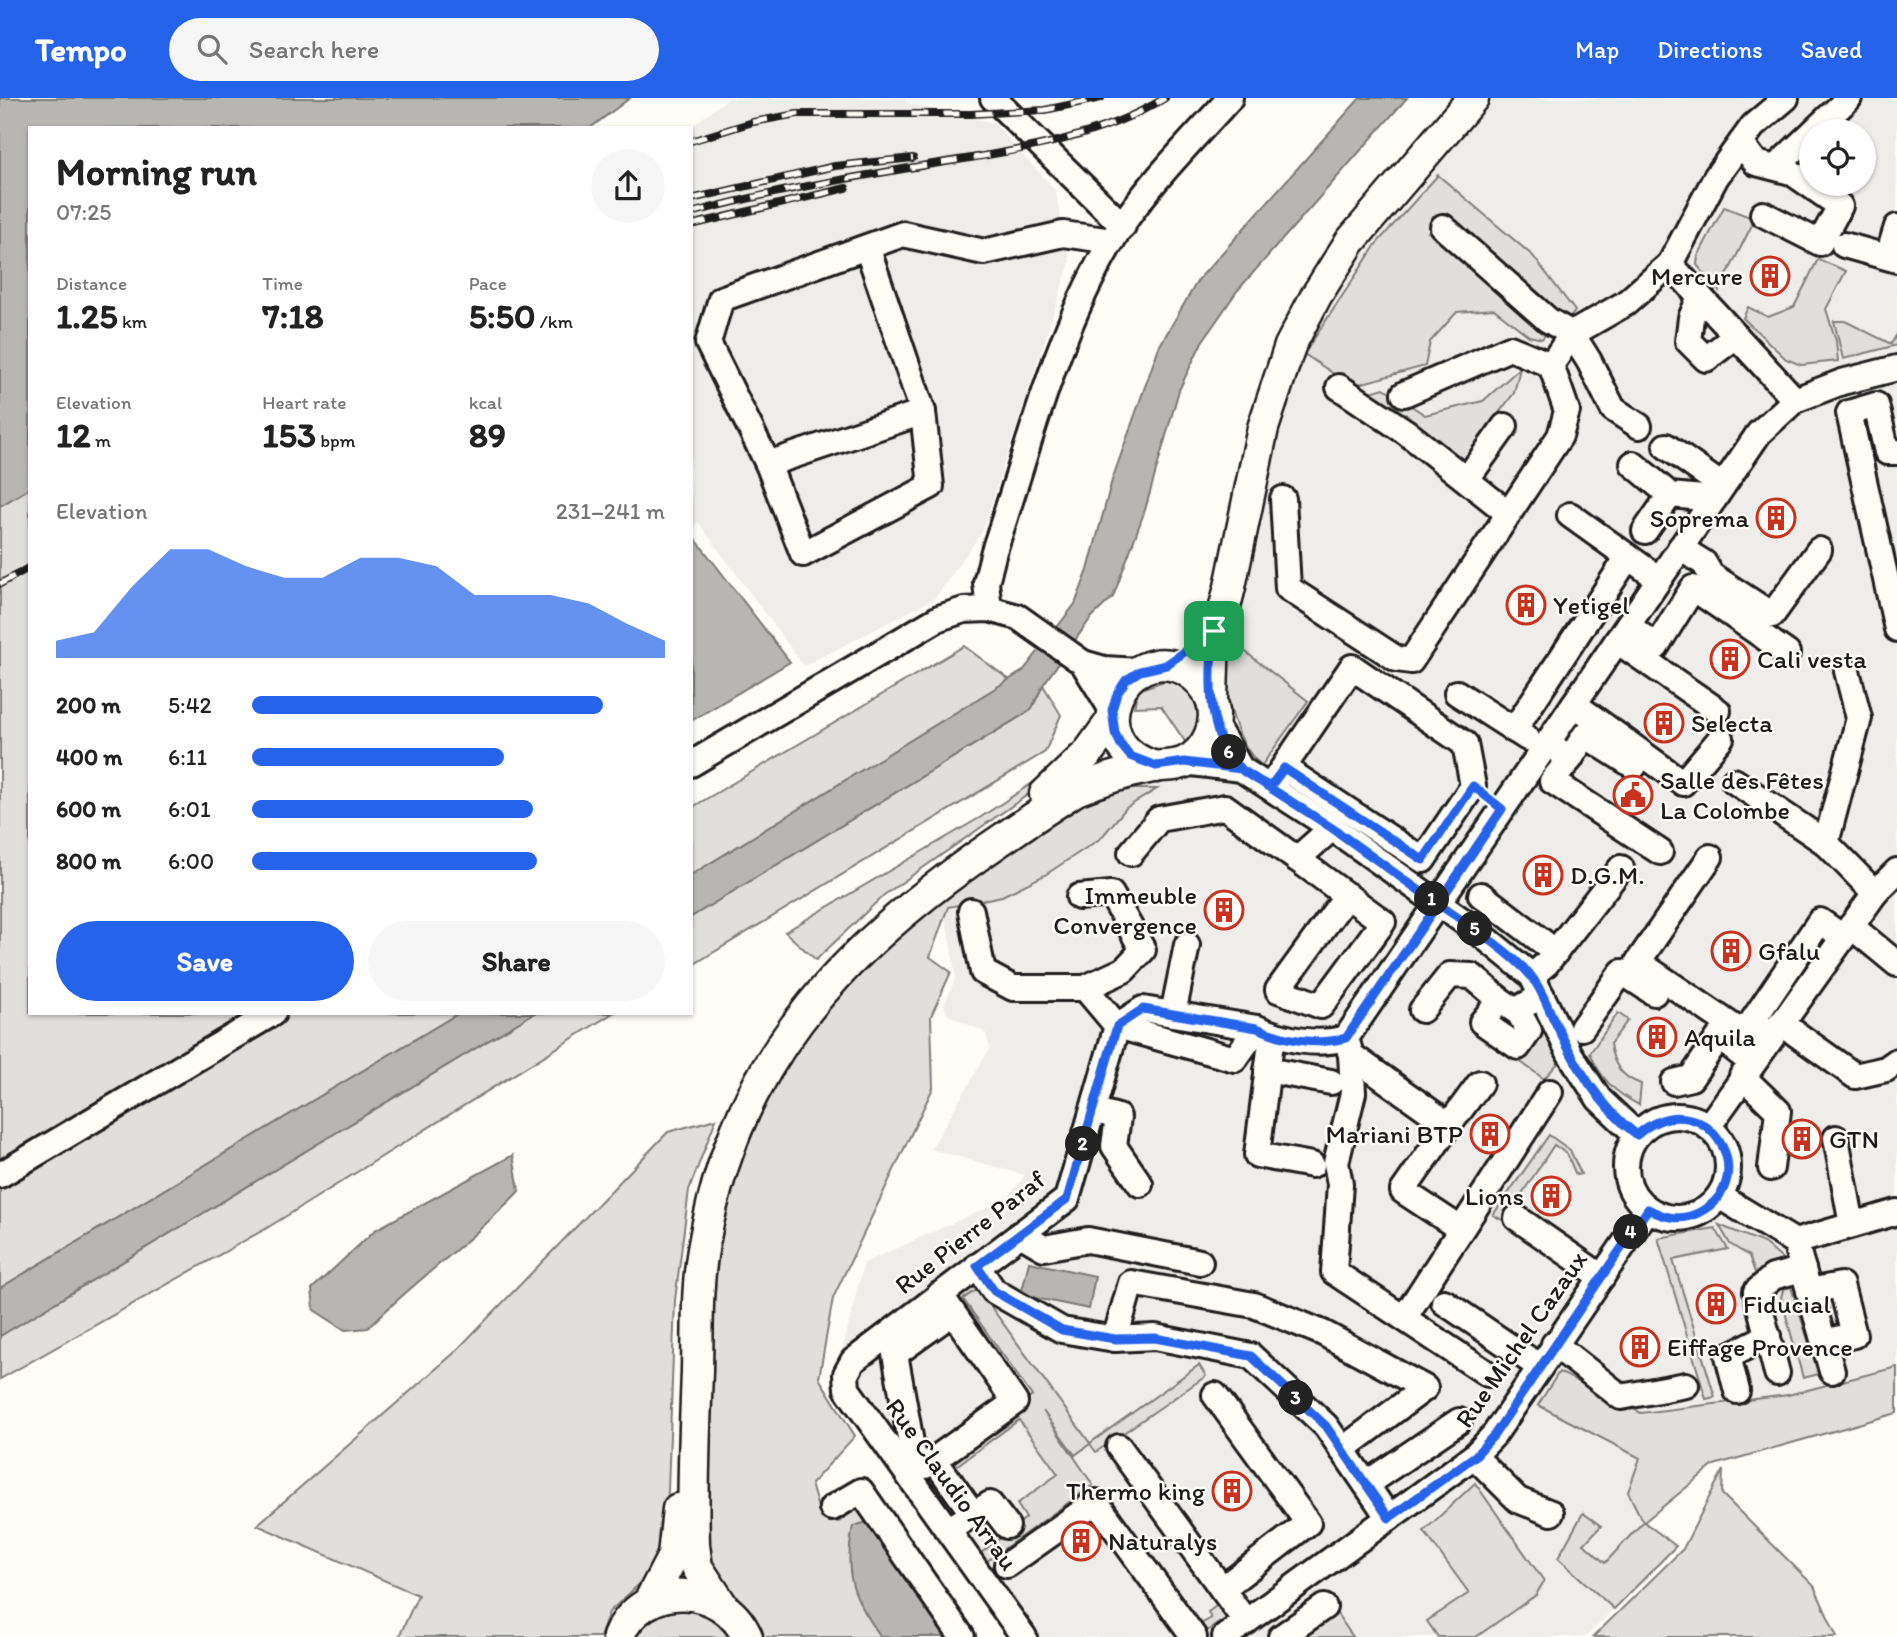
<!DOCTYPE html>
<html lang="en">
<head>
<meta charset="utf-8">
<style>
	body { margin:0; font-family:Itim,sans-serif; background:#f6f6f6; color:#222; height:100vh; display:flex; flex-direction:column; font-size:26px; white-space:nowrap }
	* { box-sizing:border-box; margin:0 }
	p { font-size:23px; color:#767676 }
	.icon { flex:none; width:38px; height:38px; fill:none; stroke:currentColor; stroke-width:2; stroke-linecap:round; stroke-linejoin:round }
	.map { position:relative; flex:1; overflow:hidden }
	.panel { position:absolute; left:28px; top:28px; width:665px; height:889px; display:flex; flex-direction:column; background:#fff; border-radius:0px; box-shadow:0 2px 5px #0004 }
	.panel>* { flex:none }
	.buttons { position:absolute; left:1799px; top:21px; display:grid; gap:14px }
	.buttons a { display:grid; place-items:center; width:77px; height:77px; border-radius:50%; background:#fff; box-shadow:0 2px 5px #0004; font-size:35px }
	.pin { position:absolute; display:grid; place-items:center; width:60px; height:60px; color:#fff; margin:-30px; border-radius:14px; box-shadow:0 4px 10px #0006 }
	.km { position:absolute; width:35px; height:35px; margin:-18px; border-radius:50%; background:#222; color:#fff; font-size:19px; line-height:35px; text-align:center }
	.round { display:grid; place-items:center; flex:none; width:74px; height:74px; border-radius:37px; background:#f6f6f6 }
	.head { display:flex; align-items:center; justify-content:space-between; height:119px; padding:0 28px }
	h1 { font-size:38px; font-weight:800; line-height:52px }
	.metrics { display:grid; grid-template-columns:repeat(3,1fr); gap:10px; height:119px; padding:7px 28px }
	.metrics div { display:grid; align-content:center }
	.metrics b { font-size:35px; font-weight:800 }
	.metrics small { font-size:19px; font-weight:400 }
	.metrics p { font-size:19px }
	.chart { height:196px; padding:14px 28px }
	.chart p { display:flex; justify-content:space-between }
	.chart svg { width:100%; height:126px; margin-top:7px; fill:#2563eb; opacity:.7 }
	.cta { display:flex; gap:14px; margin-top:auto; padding:14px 28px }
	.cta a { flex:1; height:80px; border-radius:42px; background:#2563eb; color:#fff; font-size:28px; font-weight:800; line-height:80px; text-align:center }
	.cta a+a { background:#f6f6f6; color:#222 }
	ul { padding:0 28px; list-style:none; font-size:23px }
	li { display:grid; grid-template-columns:112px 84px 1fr; align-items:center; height:52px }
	li i { height:18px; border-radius:9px; background:#2563eb }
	header { display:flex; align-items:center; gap:42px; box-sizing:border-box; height:98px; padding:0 35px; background:#2563eb; color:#fff }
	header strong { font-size:33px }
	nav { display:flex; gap:38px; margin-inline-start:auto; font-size:24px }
	.search { width:490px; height:63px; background:#f6f6f6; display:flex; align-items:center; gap:18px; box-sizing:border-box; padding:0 24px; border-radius:38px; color:#767676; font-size:26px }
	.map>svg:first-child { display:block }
</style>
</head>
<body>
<header>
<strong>Tempo</strong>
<div class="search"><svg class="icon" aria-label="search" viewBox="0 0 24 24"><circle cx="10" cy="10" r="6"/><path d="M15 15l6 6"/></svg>Search here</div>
<nav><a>Map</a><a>Directions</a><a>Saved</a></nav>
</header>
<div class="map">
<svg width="1897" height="1539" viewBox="0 0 1897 1539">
	<rect width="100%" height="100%" fill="#fdfcf7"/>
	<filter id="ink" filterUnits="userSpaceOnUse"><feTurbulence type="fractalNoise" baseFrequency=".0143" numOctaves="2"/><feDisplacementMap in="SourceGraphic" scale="14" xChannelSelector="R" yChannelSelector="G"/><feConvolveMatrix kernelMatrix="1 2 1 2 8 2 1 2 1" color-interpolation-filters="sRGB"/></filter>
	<g filter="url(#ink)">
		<!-- built -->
		<g fill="#eeede9" fill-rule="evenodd">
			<path d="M729 0H903L907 5 994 25 1055 92 1070 164 982 434 934 501 804 568 698 424 691 428 689 30Z"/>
			<path d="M1485 0H1897V1269L1788 1297 1641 1315 1559 1274 1539 1308 1640 1360 1644 1424 1676 1448 1586 1539H1011L833 1290 864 1165 1007 1101 1025 1077 931 1051 990 950 985 934 948 917 944 907 956 879 943 803 1121 685 1195 678 1236 629 1229 592 1231 521 1273 331 1318 214 1386 115ZM1811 33H1864V86H1811Z"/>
		</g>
		<!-- green -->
		<g fill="#e0dfdb" stroke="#7e7e7c" stroke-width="2">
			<path d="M1438 77 1533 158 1575 213 1571 219 1554 217 1450 117 1428 134 1548 233 1542 241 1529 238 1494 211 1457 214 1430 244 1425 268 1352 288 1304 256 1377 145Z"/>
			<path d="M1724 109 1755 121 1719 193 1697 167 1698 158Z"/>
			<path d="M1818 161 1846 173 1826 211 1836 243 1838 263 1801 267 1786 261 1743 220 1748 209 1768 219 1794 209Z"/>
			<path d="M1834 223H1845L1891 246 1897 236V247L1843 261Z"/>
			<path d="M1520 270 1514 295 1463 362 1367 295 1384 290 1425 317 1483 303Z"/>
			<path d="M30 390V915H459L0 1190V408Z"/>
			<path d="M1233 544 1308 603 1262 667C1235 650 1214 571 1233 544Z"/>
			<path d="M964 548 1011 583 691 777V710Z"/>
			<path d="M1170 581C1207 594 1204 619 1188 648L1161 608 1134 609 1138 592Z"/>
			<path d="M1043 587 1061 617 1045 654 691 868V819L1031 612Z"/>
			<path d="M1055 670 1059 675 884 797 816 862 785 834 981 719Z"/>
			<path d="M1117 691H1157L1126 710 1101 740 1045 777 1002 798 948 809 930 859 951 874 931 918 933 990 833 1200 819 1280 855 1338 811 1386 821 1420 839 1424 855 1411 873 1418 955 1539H761L754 1519 722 1489 707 1454 710 1191 734 1071 770 987 811 920 885 841 1058 711Z"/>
			<path d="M534 915H613L267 1130 0 1281V1238Z"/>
			<path d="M1618 915 1628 922 1610 946C1613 966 1621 979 1641 986L1639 1007C1614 994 1601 981 1590 955Z"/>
			<path d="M1543 930 1559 964 1544 981 1518 962Z"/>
			<path d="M716 1021 689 1092 675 1202 667 1419 657 1461 647 1479 609 1514 600 1539H399L418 1497 257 1427 453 1256 668 1034Z"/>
			<path d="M1549 1037 1570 1052 1581 1076 1576 1077 1567 1056 1554 1047 1504 1123 1493 1117Z"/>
			<path d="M1719 1127 1764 1145 1787 1165 1757 1180 1749 1158 1730 1146Z"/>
			<path d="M1715 1130 1728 1151 1673 1162 1715 1299 1706 1301 1658 1140Z"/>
			<path d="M1785 1186 1791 1189 1819 1276 1803 1280 1781 1199Z"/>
			<path d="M978 1191 1090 1345 1199 1267 1206 1278 1096 1354 1090 1346 1075 1357 1043 1313 1093 1387 987 1463 981 1455 1026 1420 1017 1406 1058 1376 1019 1322 956 1368 949 1359 1032 1298 963 1201Z"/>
			<path d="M1897 1269V1315L1714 1367 1644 1424 1676 1448 1614 1511 1558 1460 1583 1415 1601 1428 1584 1446 1605 1465 1643 1424 1628 1394 1640 1360 1538 1307 1559 1274 1641 1315 1788 1297Z"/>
			<path d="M1723 1372 1722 1396 1814 1488 1837 1539H1593L1683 1451Z"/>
			<path d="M1475 1385 1544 1483 1536 1497 1476 1539H1438L1427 1523 1469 1495 1424 1433Z"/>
			<path d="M1219 1506 1228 1519 1199 1538 1194 1530 1211 1520 1208 1514Z"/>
			<path d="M686 1511 708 1517 730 1539H635C646 1518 665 1514 686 1511Z"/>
			<path d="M1335 1513 1353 1539H1300Z"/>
		</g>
		<!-- water -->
		<g fill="#b7b6b2" stroke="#797876" stroke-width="2">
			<path d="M0 0H630L590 30H30V390L0 408Z"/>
			<path d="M1360 0H1407L1237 193 1202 244 1179 292 1145 412 1113 499 1091 520 1043 587 1031 612 691 819V777L1023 573 1075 506 1088 472 1112 382 1159 249 1198 182Z"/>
			<path d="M694 439 790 564 691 623V441Z"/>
			<path d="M459 915H534L0 1238V1190Z"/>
			<path d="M513 1057 519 1093C473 1143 416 1181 368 1230L345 1232 314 1212 312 1191 375 1132Z"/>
			<path d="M1029 1164 1095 1178 1089 1211 1021 1197Z"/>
			<path d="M868 1424 946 1539H881C853 1498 843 1479 853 1428Z"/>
		</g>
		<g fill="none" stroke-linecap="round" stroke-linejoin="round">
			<defs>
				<g id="minor">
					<path d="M993 0 1123 128"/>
					<path d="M1814 33 1849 0"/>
					<path d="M1741 45 1756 65 1791 74 1840 108 1820 145 1763 116"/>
					<path d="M1777 68 1811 36"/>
					<path d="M1443 129 1548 222 1572 236 1589 263 1613 311 1639 328"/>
					<path d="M1844 147 1897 162"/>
					<path d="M867 149 923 314 768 366 708 245 721 201 903 136 984 154 1063 136 1112 143"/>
					<path d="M1888 158 1897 129"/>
					<path d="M1670 166 1795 302"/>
					<path d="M1700 199 1691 220 1688 243 1706 261 1736 238"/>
					<path d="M1339 289 1406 334 1508 415"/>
					<path d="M1404 296 1510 250 1551 267"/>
					<path d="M1666 348 1722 388"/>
					<path d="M1897 354H1887L1876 307 1849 315 1897 531"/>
					<path d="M768 366 803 456 931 388 923 314"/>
					<path d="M1633 366 1670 397 1714 401"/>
					<path d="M1467 381 1505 328"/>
					<path d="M1283 401 1288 490 1397 561 1411 563 1560 338 1567 313 1551 267 1572 236 1626 205 1670 166 1716 79 1753 28 1786 0"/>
					<path d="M1570 417 1659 481"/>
					<path d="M1645 433 1670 397"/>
					<path d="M1680 450 1704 465 1711 477 1772 517 1819 452"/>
					<path d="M989 511 986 485 994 453C1029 349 1055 238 1111 144 1143 91 1189 46 1230 0"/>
					<path d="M1628 527 1656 549 1693 490 1787 555"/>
					<path d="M1617 543 1718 613"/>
					<path d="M1083 565 1104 571 1140 573"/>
					<path d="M1847 573 1859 620 1826 745 1875 795"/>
					<path d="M1457 595 1527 640"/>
					<path d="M1574 606 1683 685 1721 640"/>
					<path d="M1214 625 1241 671"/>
					<path d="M1514 632 1628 459"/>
					<path d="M1548 645 1570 661 1552 683 1660 754"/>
					<path d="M1570 661 1585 637 1634 668"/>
					<path d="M1184 664 1241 671 1332 730 1477 833 1532 878 1570 956 1599 1001 1637 1037"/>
					<path d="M691 666 939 520 964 512 989 511 1018 519 1083 565 1112 612"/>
					<path d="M1734 683 1826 745"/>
					<path d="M1270 689 1352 569 1465 646 1473 688 1423 762 1284 670"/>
					<path d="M1131 755 1159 721 1225 709 1297 761 1332 730"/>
					<path d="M1710 759 1638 864 1738 932 1750 927 1774 934"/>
					<path d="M1297 761 1383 824 1321 908 1278 892 1347 797"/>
					<path d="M1481 797 1556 854"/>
					<path d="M971 813 983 874 1013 890H1085L1124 872 1143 852 1111 796 1079 799"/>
					<path d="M1851 828 1897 866"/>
					<path d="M1532 878 1546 866 1621 770"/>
					<path d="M1085 890 1117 928 1235 961 1257 930"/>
					<path d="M1422 912 1450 877 1472 878 1500 902"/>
					<path d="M1519 915 1500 902 1482 924 1518 949 1529 933 1519 915 1525 907 1542 898"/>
					<path d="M1173 916 1187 847"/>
					<path d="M1781 925 1855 978 1886 971 1897 963"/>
					<path d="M1750 927 1820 823 1843 839"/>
					<path d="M1582 930 1622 874 1654 895"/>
					<path d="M1272 936 1257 1057 1312 1067"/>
					<path d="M1348 947 1351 957 1449 1027 1403 1093 1459 1130"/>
					<path d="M1351 956 1353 995 1336 1065 1340 1086 1334 1174 1488 1276"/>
					<path d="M1267 972 1331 984"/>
					<path d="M1742 978 1778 1013 1771 1070"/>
					<path d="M1674 984 1691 980 1719 939 1752 965"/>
					<path d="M1093 1012 1118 1019 1114 1048 1140 1086"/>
					<circle cx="1677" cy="1069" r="51"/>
					<path d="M1449 1027 1480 985"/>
					<path d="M1708 1029 1875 795 1897 773"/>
					<path d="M1836 1040 1852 1127"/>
					<path d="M0 1077 273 915"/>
					<path d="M1719 1098 1795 1144 1897 1114"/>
					<path d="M1517 1120 1602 1179"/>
					<path d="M1020 1136 1044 1150 1088 1142 1200 1164"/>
					<path d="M1798 1154 1832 1273"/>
					<path d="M977 1168 994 1193 1062 1232 1115 1241 1155 1239 1251 1258 1326 1328 1389 1420"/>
					<path d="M1809 1193 1841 1187 1854 1237 1824 1244"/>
					<path d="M940 1196 1015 1304 925 1368 920 1367 913 1356 895 1256 952 1215"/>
					<path d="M1444 1204 1540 1269"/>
					<path d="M1404 1220 1550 994"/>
					<path d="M1115 1241 1131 1185 1254 1207 1323 1235 1425 1290 1342 1352"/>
					<path d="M1554 1246 1621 1299 1686 1287"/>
					<path d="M1777 1275 1756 1194 1773 1179 1803 1171"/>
					<path d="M1737 1293 1728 1258 1768 1238"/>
					<path d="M1215 1297 1308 1425 1222 1491"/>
					<path d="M1119 1349 1246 1524"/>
					<path d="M1474 1358 1518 1402 1551 1415"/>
					<path d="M941 1371 973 1416"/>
					<path d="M1366 1386 1459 1323"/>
					<path d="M832 1410 861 1393 962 1539"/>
					<path d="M949 1431 990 1406 1007 1428"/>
					<path d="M1007 1467 1096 1404 1194 1539"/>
					<path d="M1024 1539 847 1291 846 1276 853 1263 1067 1101 1117 928 1143 911 1257 930C1284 942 1317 948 1346 940L1759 335 1795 302 1842 284 1897 270"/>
					<path d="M1225 1539 1474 1358 1494 1337 1648 1111"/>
					<path d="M1281 1539 1324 1509"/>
				</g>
				<g id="major">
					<path d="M1212 601 1214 533 1223 516 1230 489 1263 330 1290 248 1316 198 1350 144 1473 0"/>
					<path d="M1045 696 1088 655 1112 622"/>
					<path d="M649 1504 673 1458 678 1411"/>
					<path d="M722 1507 697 1469 694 1447C692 1389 695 1331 697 1273 698 1231 696 1188 704 1146 743 919 895 809 1076 692 1101 682 1126 674 1153 669 1164 667 1174 669 1185 664 1207 653 1220 625 1211 601 1207 589 1198 580 1187 573 1123 539 1074 646 1156 669"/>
					<path d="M618 1539C642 1482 723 1483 747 1539"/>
				</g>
			</defs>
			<!-- minor casing -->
			<use href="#minor" stroke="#1c1c1c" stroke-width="30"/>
			<!-- major casing -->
			<use href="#major" stroke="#1c1c1c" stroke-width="35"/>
			<!-- minor -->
			<use href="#minor" stroke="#fdfcf7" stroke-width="24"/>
			<!-- major -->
			<use href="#major" stroke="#fdfcf7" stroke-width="30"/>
			<defs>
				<g id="rail">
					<path d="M691 43 753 24 797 16H971L1045 12 1101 0"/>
					<path d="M691 101 835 68 913 60"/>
					<path d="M691 115C767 94 843 81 921 68 1006 54 1090 45 1165 0"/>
					<path d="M691 127 846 90"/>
					<path d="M0 486 30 469"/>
				</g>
			</defs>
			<!-- rail casing -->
			<use href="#rail" stroke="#1c1c1c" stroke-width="8"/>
			<!-- rail -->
			<use href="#rail" stroke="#fdfcf7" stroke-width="5" stroke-dasharray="16" stroke-linecap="butt"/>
		</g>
	</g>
	<g fill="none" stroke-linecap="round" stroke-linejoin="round" filter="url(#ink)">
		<defs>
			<path id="route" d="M1214 533 1166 567 1140 573 1126 582 1117 596 1112 612 1115 635 1121 647 1130 658 1156 668 1184 664 1241 671 1332 730 1438 806 1346 940C1317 948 1284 942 1257 930L1143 911 1117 928 1067 1101 977 1168 994 1193 1062 1232 1115 1241 1155 1240 1251 1258 1326 1328 1389 1420 1475 1358 1494 1337 1648 1111C1665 1120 1681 1124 1700 1114 1766 1079 1702 979 1637 1037 1599 1008 1576 968 1556 926 1548 911 1542 891 1531 878 1510 853 1466 825 1438 806L1502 711 1473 688 1423 762 1284 670 1270 689C1261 683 1250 679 1242 672 1205 642 1209 575 1214 533"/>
		</defs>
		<!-- route casing -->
		<use href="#route" stroke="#fff" stroke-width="14"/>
		<!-- route -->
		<use href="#route" stroke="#2563eb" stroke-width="9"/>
	</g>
	<!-- icons -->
	<defs>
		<symbol id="building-ring" viewBox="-11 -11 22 22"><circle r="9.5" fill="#fdfcf7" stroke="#c8321e" stroke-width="1.5"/><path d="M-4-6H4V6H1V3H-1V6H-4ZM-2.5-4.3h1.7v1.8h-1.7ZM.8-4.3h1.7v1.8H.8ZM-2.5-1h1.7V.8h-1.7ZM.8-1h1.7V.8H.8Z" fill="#c8321e"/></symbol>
		<symbol id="civic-ring" viewBox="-11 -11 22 22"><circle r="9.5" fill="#fdfcf7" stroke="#c8321e" stroke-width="1.5"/><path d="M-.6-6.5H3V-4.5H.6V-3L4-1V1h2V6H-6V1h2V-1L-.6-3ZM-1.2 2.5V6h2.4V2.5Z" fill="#c8321e"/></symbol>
	</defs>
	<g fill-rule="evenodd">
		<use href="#building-ring" x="1748" y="156" width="44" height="44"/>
		<use href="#building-ring" x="1754" y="398" width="44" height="44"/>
		<use href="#building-ring" x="1504" y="485" width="44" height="44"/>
		<use href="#building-ring" x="1708" y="539" width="44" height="44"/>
		<use href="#building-ring" x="1642" y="603" width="44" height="44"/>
		<use href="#civic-ring" x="1611" y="675" width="44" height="44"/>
		<use href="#building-ring" x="1521" y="755" width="44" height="44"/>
		<use href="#building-ring" x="1202" y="790" width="44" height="44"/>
		<use href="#building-ring" x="1709" y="831" width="44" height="44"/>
		<use href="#building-ring" x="1635" y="917" width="44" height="44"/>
		<use href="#building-ring" x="1468" y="1014" width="44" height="44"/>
		<use href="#building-ring" x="1780" y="1019" width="44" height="44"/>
		<use href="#building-ring" x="1529" y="1076" width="44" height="44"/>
		<use href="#building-ring" x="1694" y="1184" width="44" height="44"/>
		<use href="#building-ring" x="1618" y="1227" width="44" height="44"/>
		<use href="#building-ring" x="1210" y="1371" width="44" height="44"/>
		<use href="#building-ring" x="1059" y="1421" width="44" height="44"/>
	</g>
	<g text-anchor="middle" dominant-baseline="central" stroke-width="5" stroke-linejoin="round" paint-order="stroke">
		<!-- poi labels -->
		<g font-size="26" fill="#1c1c1c" stroke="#fdfcf7" text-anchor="start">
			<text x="1743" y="178" text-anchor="end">Mercure</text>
			<text x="1749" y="420" text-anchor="end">Soprema</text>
			<text x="1553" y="507">Yetigel</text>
			<text x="1757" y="561">Cali vesta</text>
			<text x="1691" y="625">Selecta</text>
			<text x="1660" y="682">Salle des Fêtes<tspan x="1660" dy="30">La Colombe</tspan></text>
			<text x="1570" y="777">D.G.M.</text>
			<text x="1197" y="797" text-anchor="end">Immeuble<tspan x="1197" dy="30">Convergence</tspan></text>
			<text x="1758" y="853">Gfalu</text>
			<text x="1684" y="939">Aquila</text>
			<text x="1463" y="1036" text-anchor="end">Mariani BTP</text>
			<text x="1829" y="1041">GTN</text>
			<text x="1524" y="1098" text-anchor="end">Lions</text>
			<text x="1743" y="1206">Fiducial</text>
			<text x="1667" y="1249">Eiffage Provence</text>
			<text x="1205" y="1393" text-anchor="end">Thermo king</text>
			<text x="1108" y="1443">Naturalys</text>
		</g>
		<!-- street labels -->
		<g font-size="26" fill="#1c1c1c" stroke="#fdfcf7">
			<text transform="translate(970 1134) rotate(-38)">Rue Pierre Paraf</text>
			<text transform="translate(1521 1241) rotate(-55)">Rue Michel Cazaux</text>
			<text transform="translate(952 1386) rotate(54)">Rue Claudio Arrau</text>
		</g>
	</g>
</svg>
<div class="buttons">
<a><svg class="icon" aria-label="locate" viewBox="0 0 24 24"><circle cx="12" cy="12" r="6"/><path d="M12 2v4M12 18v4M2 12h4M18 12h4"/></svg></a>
</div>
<div class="pin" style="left:1214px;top:533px;background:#1e9e55"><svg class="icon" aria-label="arrive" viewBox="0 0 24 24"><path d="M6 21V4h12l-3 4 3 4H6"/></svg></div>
<b class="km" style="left:1432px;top:801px">1</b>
<b class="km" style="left:1083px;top:1046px">2</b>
<b class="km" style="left:1296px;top:1300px">3</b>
<b class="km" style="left:1631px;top:1134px">4</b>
<b class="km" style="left:1475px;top:831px">5</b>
<b class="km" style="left:1229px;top:654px">6</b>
<section class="panel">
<div class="head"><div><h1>Morning run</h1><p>07:25</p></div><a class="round"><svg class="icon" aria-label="share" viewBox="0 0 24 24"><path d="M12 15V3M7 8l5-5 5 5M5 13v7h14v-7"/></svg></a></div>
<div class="metrics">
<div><p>Distance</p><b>1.25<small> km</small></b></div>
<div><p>Time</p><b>7:18</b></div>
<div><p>Pace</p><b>5:50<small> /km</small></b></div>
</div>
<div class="metrics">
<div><p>Elevation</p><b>12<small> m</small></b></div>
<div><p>Heart rate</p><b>153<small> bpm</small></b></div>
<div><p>kcal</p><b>89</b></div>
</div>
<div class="chart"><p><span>Elevation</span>231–241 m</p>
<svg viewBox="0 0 160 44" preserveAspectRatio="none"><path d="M0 44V38L10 35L20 19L30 6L40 6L50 12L60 16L70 16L80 9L90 9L100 12L110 22L120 22L130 22L140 25L150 32L160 38V44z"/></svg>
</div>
<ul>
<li><b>200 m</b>5:42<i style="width:85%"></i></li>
<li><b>400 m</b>6:11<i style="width:61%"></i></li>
<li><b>600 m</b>6:01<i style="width:68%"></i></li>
<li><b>800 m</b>6:00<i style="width:69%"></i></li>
</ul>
<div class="cta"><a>Save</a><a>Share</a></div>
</section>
</div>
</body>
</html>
